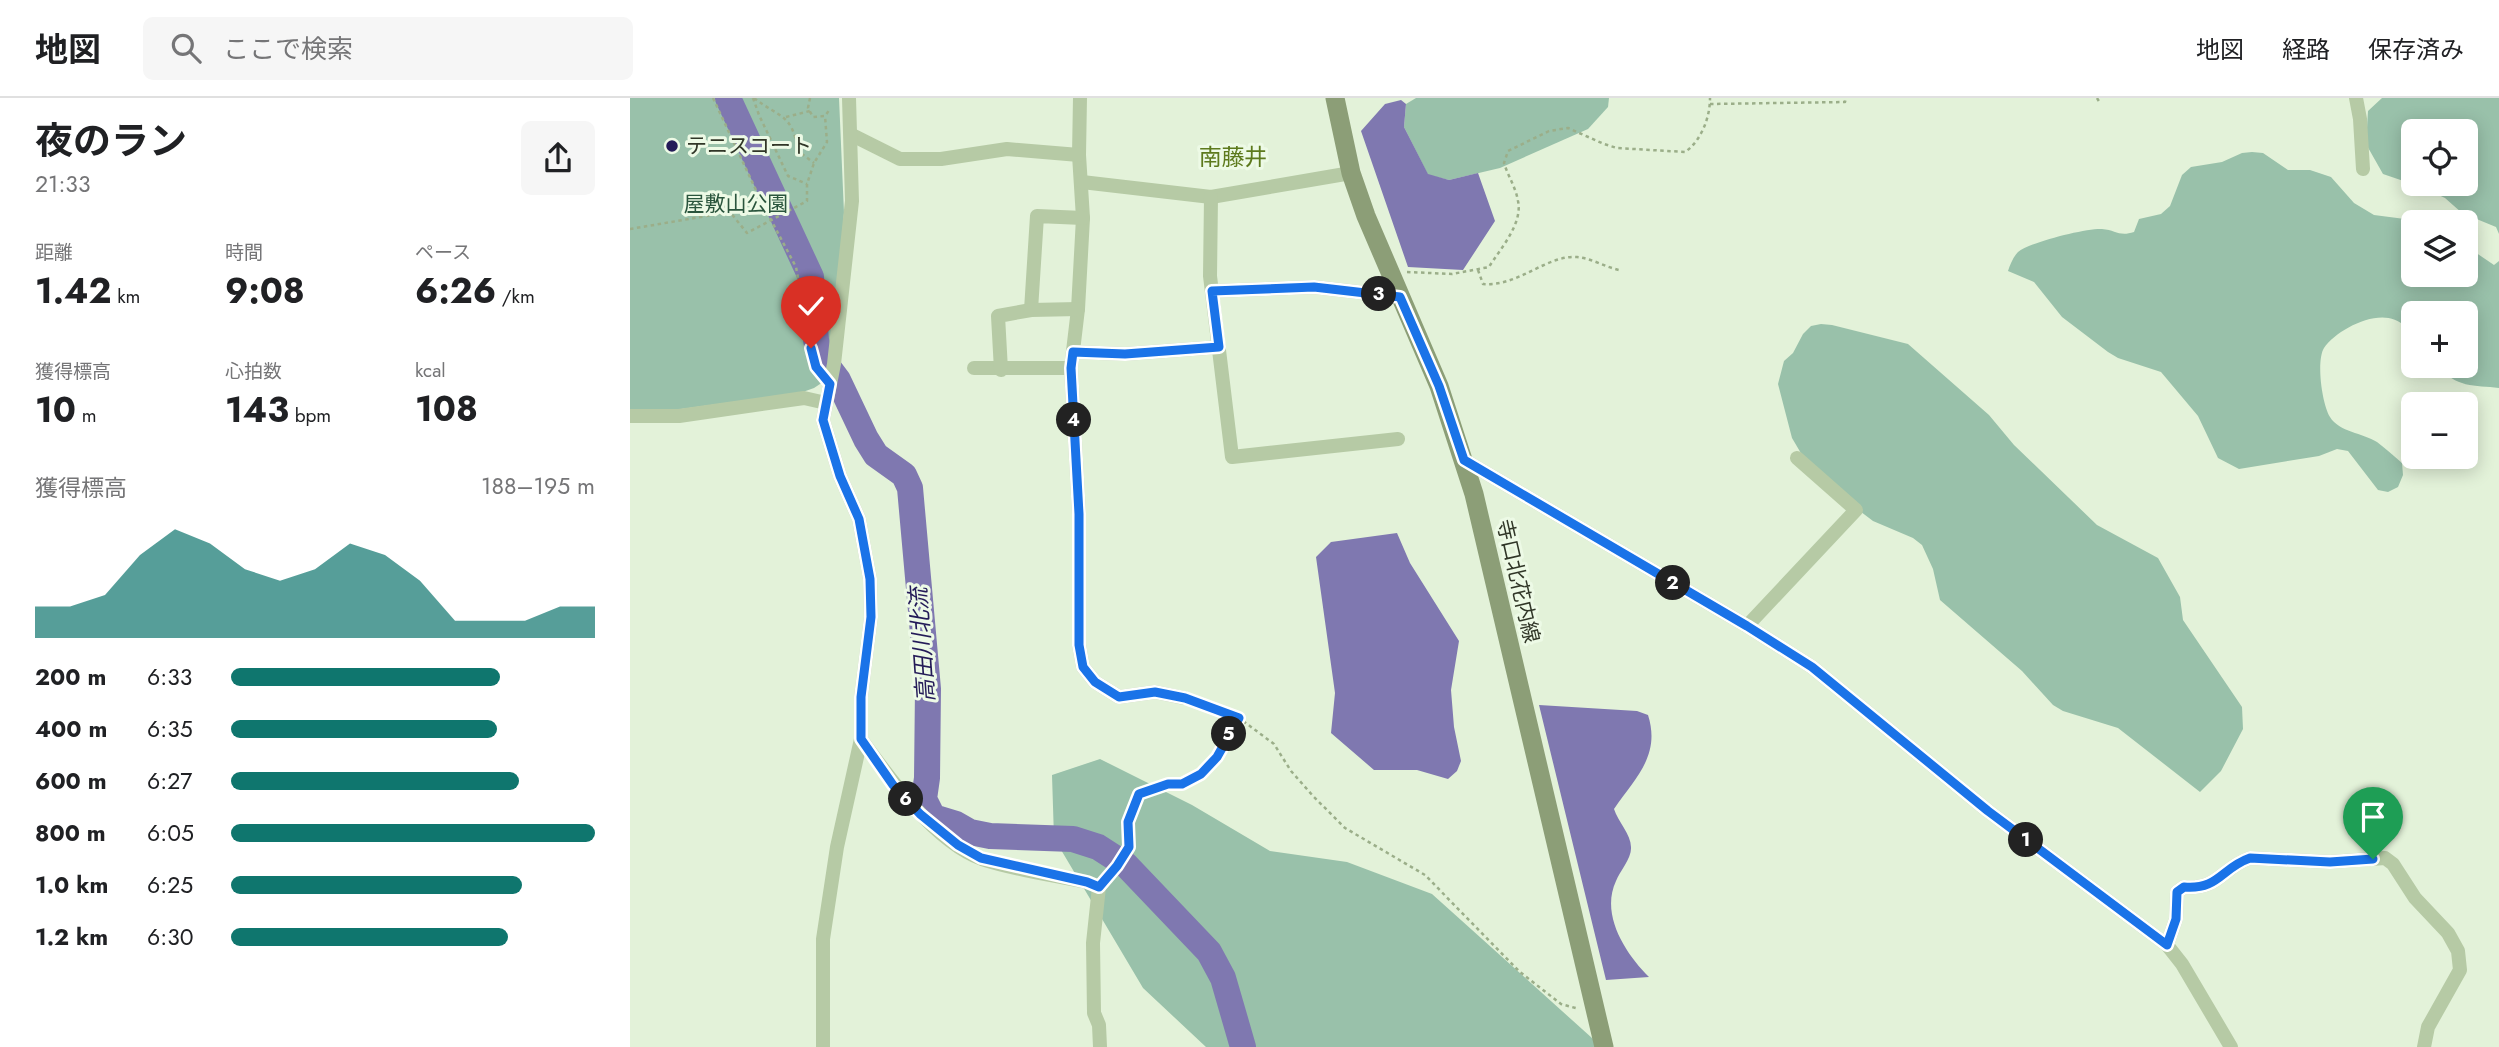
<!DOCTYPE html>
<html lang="ja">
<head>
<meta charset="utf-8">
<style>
	body { margin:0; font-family:Jost,"Noto Sans JP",sans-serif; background:#f6f6f6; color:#202124; height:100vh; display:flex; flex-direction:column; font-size:26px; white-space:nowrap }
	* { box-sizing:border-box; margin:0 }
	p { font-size:23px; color:#757577 }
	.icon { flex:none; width:38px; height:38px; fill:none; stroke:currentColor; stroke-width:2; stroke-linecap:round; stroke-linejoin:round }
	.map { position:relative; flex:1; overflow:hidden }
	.drawer { display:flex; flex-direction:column; background:#fff; width:630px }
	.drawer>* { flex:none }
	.fabs { position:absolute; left:1771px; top:21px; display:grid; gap:14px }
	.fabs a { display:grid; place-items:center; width:77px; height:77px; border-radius:10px; background:#fff; box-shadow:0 4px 18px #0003; font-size:35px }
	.pin { position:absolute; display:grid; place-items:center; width:60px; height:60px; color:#fff; margin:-72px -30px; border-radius:50% 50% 50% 0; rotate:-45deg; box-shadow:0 0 7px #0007 }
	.pin .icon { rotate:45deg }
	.km { position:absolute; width:35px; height:35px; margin:-18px; border-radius:50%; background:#222; color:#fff; font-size:19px; line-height:35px; text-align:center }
	.round { display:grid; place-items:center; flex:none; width:74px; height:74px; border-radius:10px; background:#f6f6f6 }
	.summary { display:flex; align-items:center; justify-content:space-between; height:119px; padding:0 35px }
	h1 { font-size:38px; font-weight:700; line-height:52px }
	.stats { display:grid; grid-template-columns:repeat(3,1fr); gap:10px; height:119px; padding:7px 35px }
	.stats div { display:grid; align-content:center }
	.stats b { font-size:35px; font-weight:700 }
	.stats small { font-size:19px; font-weight:400 }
	.stats p { font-size:19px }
	.chart { height:196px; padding:14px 35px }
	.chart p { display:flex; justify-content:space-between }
	.chart svg { width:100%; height:126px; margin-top:7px; fill:#0f766e; opacity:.7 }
	ul { padding:0 35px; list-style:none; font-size:23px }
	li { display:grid; grid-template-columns:112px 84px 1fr; align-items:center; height:52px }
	li i { height:18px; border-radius:9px; background:#0f766e }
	header { display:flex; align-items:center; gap:42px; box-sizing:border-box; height:98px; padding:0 35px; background:#fff; border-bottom:2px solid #e0e0e0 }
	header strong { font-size:33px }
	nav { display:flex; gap:38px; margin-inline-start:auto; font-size:24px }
	.search { width:490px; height:63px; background:#f6f6f6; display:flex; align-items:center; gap:18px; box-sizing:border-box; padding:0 24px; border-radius:10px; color:#757577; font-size:26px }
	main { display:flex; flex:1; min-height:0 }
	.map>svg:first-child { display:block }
</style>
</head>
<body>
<header>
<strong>地図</strong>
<div class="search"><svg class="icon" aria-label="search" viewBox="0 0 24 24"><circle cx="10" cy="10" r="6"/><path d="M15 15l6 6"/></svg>ここで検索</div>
<nav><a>地図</a><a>経路</a><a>保存済み</a></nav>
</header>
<main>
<section class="drawer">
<div class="summary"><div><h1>夜のラン</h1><p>21:33</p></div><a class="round"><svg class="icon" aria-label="share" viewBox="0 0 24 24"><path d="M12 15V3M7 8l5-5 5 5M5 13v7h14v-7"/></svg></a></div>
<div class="stats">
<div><p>距離</p><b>1.42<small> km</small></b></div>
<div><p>時間</p><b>9:08</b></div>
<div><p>ペース</p><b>6:26<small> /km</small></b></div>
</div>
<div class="stats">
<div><p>獲得標高</p><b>10<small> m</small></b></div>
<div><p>心拍数</p><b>143<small> bpm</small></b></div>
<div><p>kcal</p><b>108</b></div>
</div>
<div class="chart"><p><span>獲得標高</span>188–195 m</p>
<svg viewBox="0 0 160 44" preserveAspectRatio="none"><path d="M0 44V33L10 33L20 29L30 15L40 6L50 11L60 20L70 24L80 20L90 11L100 15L110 24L120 38L130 38L140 38L150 33L160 33V44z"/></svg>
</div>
<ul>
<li><b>200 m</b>6:33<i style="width:74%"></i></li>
<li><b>400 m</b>6:35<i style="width:73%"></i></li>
<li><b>600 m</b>6:27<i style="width:79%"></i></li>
<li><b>800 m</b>6:05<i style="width:100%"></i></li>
<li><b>1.0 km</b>6:25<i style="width:80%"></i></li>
<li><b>1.2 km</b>6:30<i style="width:76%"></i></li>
</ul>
</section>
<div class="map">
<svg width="1869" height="949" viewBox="0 0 1869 949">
	<rect width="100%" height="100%" fill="#e3f2d9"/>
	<!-- green -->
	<g fill="#99c1aa" fill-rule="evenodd">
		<path d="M0 0H209L214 115 200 286 193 284 184 290 170 295 44 312 0 311Z"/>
		<path d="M786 0H979L978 9 958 31 870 70 819 82 798 77 774 29 776 6Z"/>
		<path d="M1752 0H1869V136L1866 129 1832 115 1815 100 1794 90 1753 76 1736 46 1738 13ZM1783 33H1836V86H1783Z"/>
		<path d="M1622 54 1633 55 1658 72H1680L1701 79 1724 105 1744 117 1798 124H1783V177H1836V148L1864 167 1869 163V290C1845 287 1824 290 1810 268H1836V215H1783V243C1781 238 1778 232 1775 229 1755 206 1708 230 1694 250 1686 263 1692 306 1700 319 1709 334 1733 335 1747 344 1756 351 1764 358 1772 365L1773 377 1768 389 1758 394 1748 392 1718 353 1707 351 1689 358 1609 371 1588 360 1568 318 1531 274 1488 260 1478 254 1432 219 1404 184 1378 173C1380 167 1383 159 1388 154 1400 144 1457 130 1472 131 1486 132 1489 139 1504 134L1509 121 1531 116 1540 108 1552 77 1561 69 1592 64 1612 55Z"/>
		<path d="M1191 226 1202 227 1278 246 1359 317 1384 347 1467 427 1528 460 1550 499 1553 522 1612 609 1613 631 1591 673 1570 694 1488 630 1433 613 1423 607 1392 573 1310 502 1303 471 1292 447 1283 440 1243 423 1185 379 1162 340 1148 286 1154 263 1163 255 1173 236 1181 228Z"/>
		<path d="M470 661 562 707 640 753 717 764 802 796 972 949H576L513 890 424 740 422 677Z"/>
	</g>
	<!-- water -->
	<g fill="#7f78b0">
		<path d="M771 2 776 6 774 29 798 76 819 82 848 75 865 123 833 172 778 169 731 33 755 6Z"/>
		<path d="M767 435 780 465 829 543 821 592 824 629 831 663 827 673 818 681 787 672H744L701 635 705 595 686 459 701 444Z"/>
		<path d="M909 607 1007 613 1018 617C1031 658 1005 680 984 711 988 724 1001 736 1001 749 1002 760 990 773 986 783 970 817 996 856 1019 879L976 882Z"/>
	</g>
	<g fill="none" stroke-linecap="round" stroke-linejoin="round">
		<!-- river -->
		<path stroke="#7f78b0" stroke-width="26" d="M98 0 181 179 186 242 190 258 208 282 236 341 246 357 274 377 280 390 298 591 297 680 294 701 303 719 326 726 340 734 360 738 443 741 468 749 496 767 579 854 593 880 613 949"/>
		<!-- path -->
		<g stroke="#9bae89" stroke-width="2.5" stroke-dasharray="3.5 3.5" stroke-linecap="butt">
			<path d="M83 0 132 105 166 169 181 250 186 269 189 273"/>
			<path d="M123 0 129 17 158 78 177 86"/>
			<path d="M124 0C151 21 162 15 168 53L184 65"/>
			<path d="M180 0 178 10 183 19 195 18 200 11"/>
			<path d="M1467 0 1470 5"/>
			<path d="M1080 6 1215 4 1216 0"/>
			<path d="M156 19 180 13"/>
			<path d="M0 131 100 114 117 135 177 103V86L184 65 197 44 195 18"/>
			<path d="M848 172 853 186C888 189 916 157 947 159 961 160 975 169 989 172"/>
			<path d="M777 174 822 176 859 169C870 151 893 126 888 103 886 90 878 78 874 65L878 53 919 33 938 30 974 46 987 50 1055 54C1071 43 1080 20 1080 0"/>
			<path d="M568 605 609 620 644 646 661 673 683 698 715 730 795 777 890 874 931 906 949 911"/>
			<path d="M478 778 499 749 498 724 509 696 538 686H552L571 676 587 659 609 620"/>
		</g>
		<!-- street -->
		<g stroke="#b6caa5" stroke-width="14">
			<path d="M450 0 449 57 453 120 448 211 441 270 449 416V547L453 569 465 584 489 599 525 594 554 600"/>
			<path d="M1726 0 1730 21 1733 71"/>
			<path d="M222 37 270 61H311L377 51 449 57"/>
			<path d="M452 84 581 99 721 75"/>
			<path d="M581 99 580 178 602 359 768 341"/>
			<path d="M582 193 684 189 770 199"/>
			<path d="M401 212 407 118 453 120"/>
			<path d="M443 254 495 256 589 249"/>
			<path d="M344 270H441"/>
			<path d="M371 272 368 218 401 212 448 211"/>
			<path d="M0 318H49L174 300 196 305"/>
			<path d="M834 362 1117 528 1182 569 1358 713 1537 847 1552 866 1601 949"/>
			<path d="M1117 528 1226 412 1167 360"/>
			<path d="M231 641C259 680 305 744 352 761 385 772 423 777 457 784L469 789 463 845 464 915 469 927 470 949"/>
			<path d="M1537 847 1546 821 1547 794 1554 789C1589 792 1591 770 1620 760L1700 764 1755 760 1763 766 1785 800 1818 835 1828 853 1830 872 1798 929 1794 949"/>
			<path d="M193 949V841L207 749 231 641V599L241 519 240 481 229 421 210 378 193 322 204 266 222 103 219 0"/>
		</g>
		<!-- secondary -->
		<path stroke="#8c9e77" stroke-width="19" d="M705 0 721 75 736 118 809 288 844 396 974 949"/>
	</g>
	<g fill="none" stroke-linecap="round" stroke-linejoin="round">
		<defs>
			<path id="route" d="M181 250 186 269 200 286 193 322 210 378 229 421 240 481 241 519 231 599V641L263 687 290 716 328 747 351 760 457 784 469 789 487 768 499 749 498 724 509 696 538 686H552L571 676 587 659 609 620 555 600 525 594 489 599 465 584 453 569 449 547V416L441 270 443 254 495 256 589 249 582 193 684 189 770 199 809 288 834 362 1117 528 1182 569 1358 713 1537 847 1546 821 1547 794 1554 789C1589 792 1591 770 1620 760L1700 764 1743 761"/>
		</defs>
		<!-- route casing -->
		<use href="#route" stroke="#fff" stroke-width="14"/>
		<!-- route -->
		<use href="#route" stroke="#1a73e8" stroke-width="9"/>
	</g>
	<!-- markers -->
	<circle fill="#241b58" stroke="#edfae6" stroke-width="2.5" cx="42" cy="48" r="7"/>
	<g text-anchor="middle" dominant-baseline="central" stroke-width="6" stroke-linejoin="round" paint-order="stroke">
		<!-- poi labels -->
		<g font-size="21" fill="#303627" stroke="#edfae6" text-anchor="start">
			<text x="56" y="48">テニスコート</text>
		</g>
		<!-- park labels -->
		<g font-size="21" fill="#2a553d" stroke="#edfae6">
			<text x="106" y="106">屋敷山公園</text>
		</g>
		<!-- street labels -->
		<g font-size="21" fill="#303627" stroke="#edfae6">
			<text transform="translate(888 483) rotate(77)">寺口北花内線</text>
		</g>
		<!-- neighbourhood labels -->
		<g font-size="23" fill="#5d7a1d" stroke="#edfae6">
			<text x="603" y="59">南藤井</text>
		</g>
		<!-- water labels -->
		<g font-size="23" font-style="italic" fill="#241b58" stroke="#edfae6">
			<text transform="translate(292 547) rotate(-94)">高田川北流</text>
		</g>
	</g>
</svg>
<div class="fabs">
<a><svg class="icon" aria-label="locate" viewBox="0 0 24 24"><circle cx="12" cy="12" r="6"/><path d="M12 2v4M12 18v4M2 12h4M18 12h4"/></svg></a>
<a><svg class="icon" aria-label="layers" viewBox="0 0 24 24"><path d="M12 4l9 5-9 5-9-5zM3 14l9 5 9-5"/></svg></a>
<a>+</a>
<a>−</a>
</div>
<div class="pin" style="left:1743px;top:761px;background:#1e9e55"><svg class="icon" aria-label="arrive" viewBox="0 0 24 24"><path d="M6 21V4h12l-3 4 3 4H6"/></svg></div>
<div class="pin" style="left:181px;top:250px;background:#d93025"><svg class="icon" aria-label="check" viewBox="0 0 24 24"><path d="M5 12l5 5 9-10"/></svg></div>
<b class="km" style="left:1396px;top:742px">1</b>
<b class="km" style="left:1043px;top:485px">2</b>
<b class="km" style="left:749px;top:196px">3</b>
<b class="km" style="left:444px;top:322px">4</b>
<b class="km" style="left:599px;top:636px">5</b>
<b class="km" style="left:276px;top:701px">6</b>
</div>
</main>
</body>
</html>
